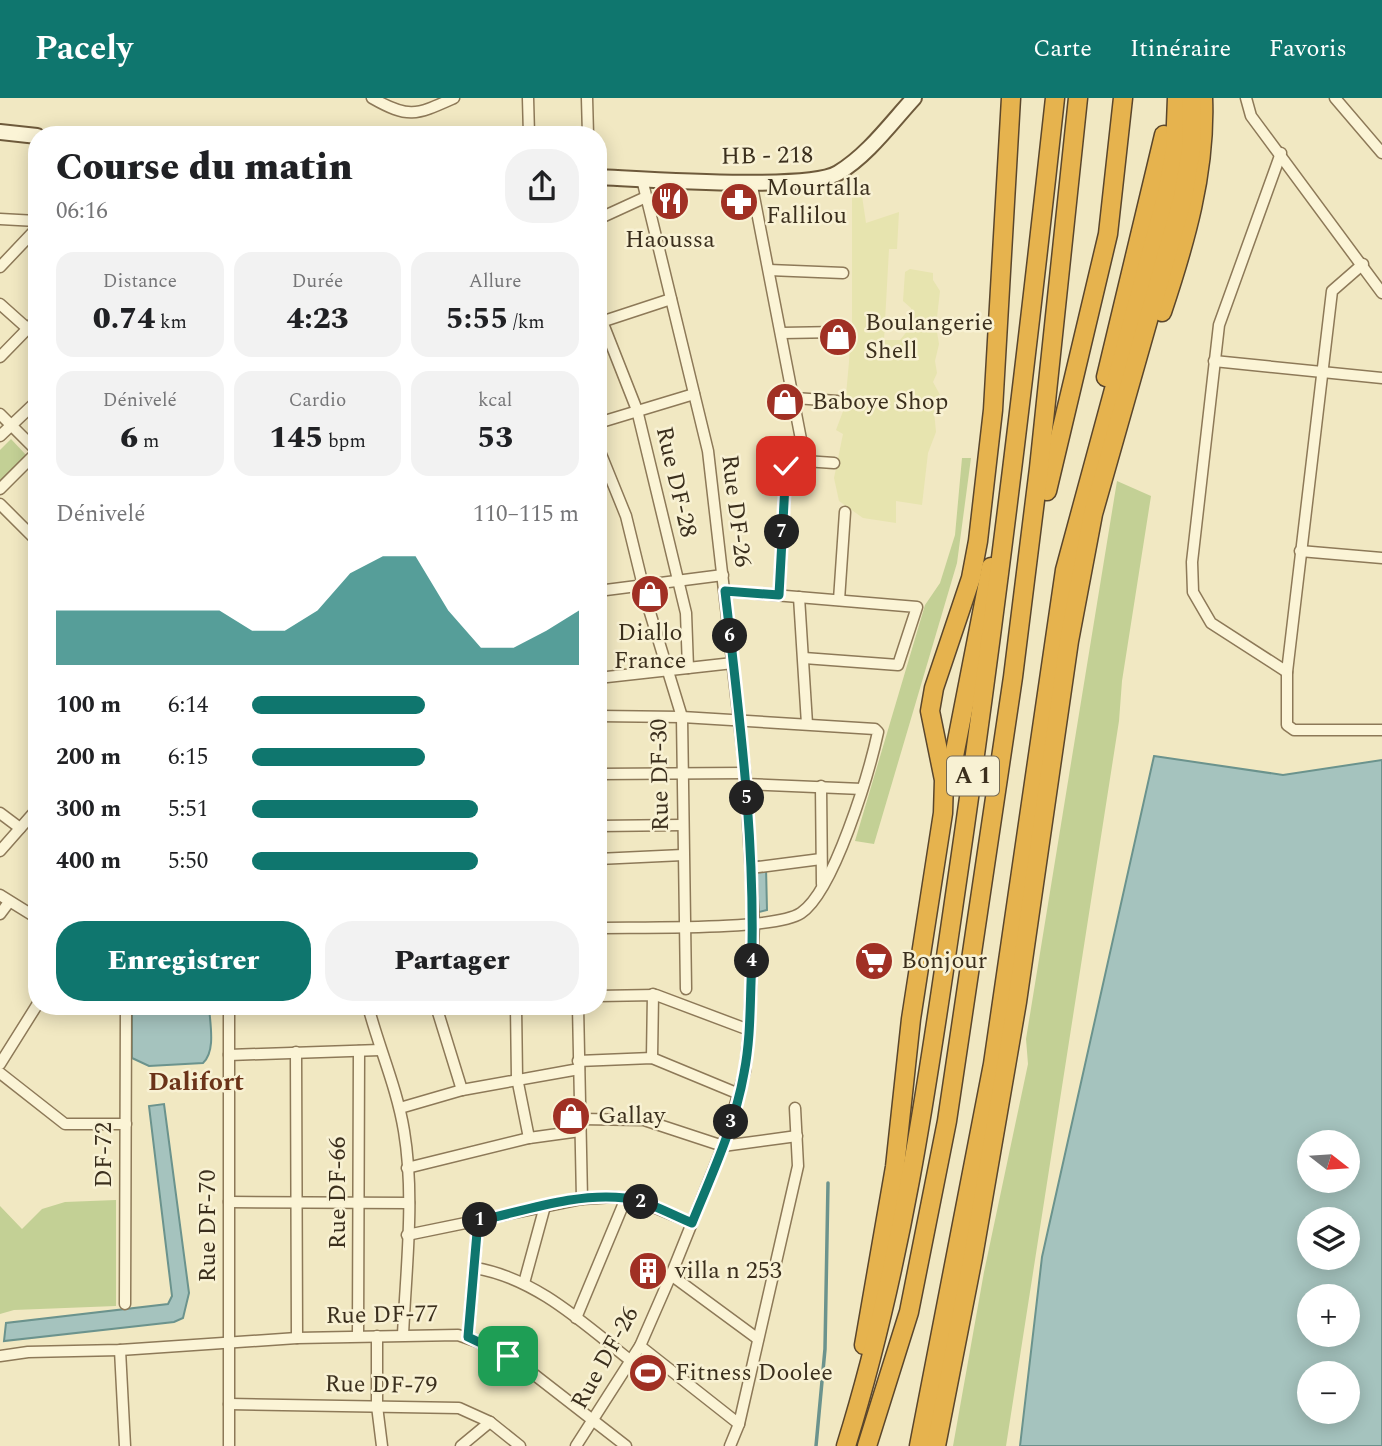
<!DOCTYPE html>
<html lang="fr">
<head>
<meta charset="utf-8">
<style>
	body { margin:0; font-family:Spectral,serif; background:#f2f2f2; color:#202124; height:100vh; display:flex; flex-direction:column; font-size:26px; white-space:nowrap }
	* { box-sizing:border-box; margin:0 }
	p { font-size:23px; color:#757577 }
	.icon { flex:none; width:38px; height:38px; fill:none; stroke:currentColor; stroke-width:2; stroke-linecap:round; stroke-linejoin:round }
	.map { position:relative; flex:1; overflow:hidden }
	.panel { position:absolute; left:28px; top:28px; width:579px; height:889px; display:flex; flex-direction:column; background:#fff; border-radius:28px; box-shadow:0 4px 18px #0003 }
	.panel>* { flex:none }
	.needle { width:46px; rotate:107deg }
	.fabs { position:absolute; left:1297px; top:1032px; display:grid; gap:14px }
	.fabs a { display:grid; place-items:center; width:63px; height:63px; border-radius:50%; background:#fff; box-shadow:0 4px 18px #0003; font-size:35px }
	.pin { position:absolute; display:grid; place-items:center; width:60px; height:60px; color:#fff; margin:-30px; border-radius:14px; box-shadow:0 4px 10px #0006 }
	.km { position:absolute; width:35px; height:35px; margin:-18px; border-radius:50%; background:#222; color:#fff; font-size:19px; line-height:35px; text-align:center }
	.round { display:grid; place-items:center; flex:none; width:74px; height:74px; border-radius:28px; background:#f2f2f2 }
	.head { display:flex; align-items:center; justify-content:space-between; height:119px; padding:0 28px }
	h1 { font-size:38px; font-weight:800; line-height:52px }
	.stats { display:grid; grid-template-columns:repeat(3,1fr); gap:10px; height:119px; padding:7px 28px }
	.stats div { display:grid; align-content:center; border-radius:18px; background:#f2f2f2; text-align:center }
	.stats b { font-size:30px; font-weight:800 }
	.stats small { font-size:19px; font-weight:400 }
	.stats p { font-size:19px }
	.chart { height:196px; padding:14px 28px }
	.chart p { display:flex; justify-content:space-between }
	.chart svg { width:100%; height:126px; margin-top:7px; fill:#0f766e; opacity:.7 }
	.primary-button { display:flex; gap:14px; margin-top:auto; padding:14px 28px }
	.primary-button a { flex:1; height:80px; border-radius:28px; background:#0f766e; color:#fff; font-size:28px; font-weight:800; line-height:80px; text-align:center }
	.primary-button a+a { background:#f2f2f2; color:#202124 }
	ul { padding:0 28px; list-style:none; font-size:23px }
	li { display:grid; grid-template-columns:112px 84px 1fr; align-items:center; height:52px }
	li i { height:18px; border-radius:9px; background:#0f766e }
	header { display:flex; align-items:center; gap:42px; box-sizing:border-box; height:98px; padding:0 35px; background:#0f766e; color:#fff }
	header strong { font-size:33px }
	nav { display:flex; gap:38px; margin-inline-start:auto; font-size:24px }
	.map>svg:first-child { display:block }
</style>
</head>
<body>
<header>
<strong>Pacely</strong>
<nav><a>Carte</a><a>Itinéraire</a><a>Favoris</a></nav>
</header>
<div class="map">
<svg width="1382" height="1348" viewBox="0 0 1382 1348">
	<rect width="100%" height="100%" fill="#f1e8c2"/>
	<!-- farmland -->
	<path fill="#e7e4af" d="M852 93 862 98 866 125 899 114 897 151H889L884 242H900L913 226 911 210 903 203 905 174 910 171 933 175V182L940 193 936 228 939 246 935 263 937 275 933 284 940 297 933 303 936 334 928 355 922 407 896 403V425L863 420 839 403 834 380 843 336 836 332 845 308 849 264 850 242 844 239V232L852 229Z"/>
	<!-- green -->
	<g fill="#c3d095">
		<path d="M11 341 27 358 0 384V352Z"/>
		<path d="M962 360H971L957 465 874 746 855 743 925 507 940 485 955 437Z"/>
		<path d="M1117 383 1151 398 1122 583 1119 623 1006 1348H953L984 1174 1028 966 1026 941Z"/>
		<path d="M116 1102V1208L14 1212 0 1216V1108L22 1131 42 1111 65 1104Z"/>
	</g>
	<!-- water -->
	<g fill="#a5c3be" stroke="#6b938d" stroke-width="2" fill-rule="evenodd">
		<path d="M1154 658 1283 677 1382 662V1348H1020L1042 1159ZM1309 1045H1348V1083H1309ZM1309 1122H1348V1160H1309ZM1309 1199H1348V1237H1309ZM1309 1276H1348V1314H1309Z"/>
		<path d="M759 763 766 769 767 812 755 815 752 764Z"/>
		<path d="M132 908H209C210 926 216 953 203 965L149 968 132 960Z"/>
		<path d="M164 1006 189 1195 183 1220 174 1224 4 1243 6 1225 168 1206 172 1198 149 1008Z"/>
	</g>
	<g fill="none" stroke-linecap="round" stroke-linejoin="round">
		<!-- stream -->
		<path stroke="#6b938d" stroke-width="3.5" d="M816 1348 825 1251 828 1085"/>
		<defs>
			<g id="street">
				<path d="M372 0C409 21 416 17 454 0"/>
				<path d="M528 0 529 37"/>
				<path d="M587 0 588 37"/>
				<path d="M1246 0 1251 18 1382 195"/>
				<path d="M1335 0 1382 55"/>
				<path d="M1281 55 1219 227 1192 464 1193 494 1211 525 1287 574"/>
				<path d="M751 83 805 362"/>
				<path d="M0 121 37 123"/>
				<path d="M598 121 646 99"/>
				<path d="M1363 166 1332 193 1287 574V627L1294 632H1382"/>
				<path d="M0 169 37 130"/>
				<path d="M769 172 843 175"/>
				<path d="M0 206 28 231"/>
				<path d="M598 213 637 312 686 515 688 570"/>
				<path d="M598 225 671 201"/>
				<path d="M782 235 839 234"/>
				<path d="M0 259 37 221"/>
				<path d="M1214 263 1382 280"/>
				<path d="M795 300 837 303"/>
				<path d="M0 316 37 353"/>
				<path d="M598 325 694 296"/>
				<path d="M0 338 37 303"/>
				<path d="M598 349 626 418 648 508 682 619 686 891"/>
				<path d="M0 391 37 354"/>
				<path d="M0 406 37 443"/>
				<path d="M1300 453 1382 460"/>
				<path d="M598 493 723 477"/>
				<path d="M725 493 917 509 898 567 804 560"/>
				<path d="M779 497 786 368 790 362 834 365"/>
				<path d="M799 499 807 626"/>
				<path d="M839 502 845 414"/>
				<path d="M598 580 733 565"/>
				<path d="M598 618 682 619 875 631 878 634C869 675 834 793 801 815 774 833 638 829 598 830"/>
				<path d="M598 676 745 675"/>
				<path d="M746 686 862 691"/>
				<path d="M821 688 822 786"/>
				<path d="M0 715 20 730"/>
				<path d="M598 728 682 727"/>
				<path d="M0 753 37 711"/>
				<path d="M598 761 683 757"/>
				<path d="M751 770 821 761"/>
				<path d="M0 797 37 820"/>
				<path d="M0 816 9 804"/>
				<path d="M598 898 656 897 749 932"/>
				<path d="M368 908C379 950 397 990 404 1033 415 1099 406 1170 403 1237"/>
				<path d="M436 908 462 992"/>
				<path d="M516 908 517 980 529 1040"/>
				<path d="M578 908 582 1101"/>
				<path d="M296 954 297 1240"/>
				<path d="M229 957 380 952"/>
				<path d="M652 960 653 896"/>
				<path d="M578 963 652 960 739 996"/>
				<path d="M0 966 37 907"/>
				<path d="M0 975 65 1026H126"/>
				<path d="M400 1010 462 992 579 971"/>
				<path d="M580 1021 644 1022 723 1048 797 1038"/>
				<path d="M407 1070 529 1040 580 1033"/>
				<path d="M229 1104 409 1105"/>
				<path d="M407 1137 582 1101 614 1099 639 1103 692 1125"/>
				<path d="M475 1170C536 1180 584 1226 631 1263"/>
				<path d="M671 1177 758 1241"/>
				<path d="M524 1185 545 1108"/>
				<path d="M125 1206 126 908"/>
				<path d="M576 1220 626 1100"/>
				<path d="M358 1238 359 953"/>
				<path d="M377 1238V1308L382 1348"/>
				<path d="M468 1239 478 1123"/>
				<path d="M640 1248 739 1326"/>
				<path d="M120 1252 125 1348"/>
				<path d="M0 1258 28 1254 120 1252 297 1240 458 1237 484 1246 518 1264 626 1348"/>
				<path d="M229 1306 459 1310 490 1324 520 1348"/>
				<path d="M229 1348V908"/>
				<path d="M461 1348 490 1324"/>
				<path d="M576 1348 640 1248 671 1177 723 1048 745 973 749 932 754 826 745 675 708 353 642 81"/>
				<path d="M730 1348 739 1326 798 1068 795 1010"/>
			</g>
			<g id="secondary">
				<path d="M0 34 37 38"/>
				<path d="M598 79C643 81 808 93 838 75 868 57 891 25 914 0"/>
			</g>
			<g id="highway">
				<path d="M1162 214C1185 145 1206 74 1203 0"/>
				<path d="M1106 279 1164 37"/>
				<path d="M1047 393 1108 136 1123 0"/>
				<path d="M948 689 991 469"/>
				<path d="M864 1247 895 1069 911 921 943 715 944 682 930 613 934 590 971 480 978 443 993 312 1011 0"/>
				<path d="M846 1348C902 1168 928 983 955 797 994 532 1026 266 1055 0"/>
				<path d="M867 1348 909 1214 947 1023 1013 579 1039 370 1078 0"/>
				<path d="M919 1348 993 966 1065 472 1167 96 1175 51 1177 0"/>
				<path d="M936 1348 973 1159 1017 904 1069 543 1093 416 1183 99 1191 52 1192 0"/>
			</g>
		</defs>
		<!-- street casing -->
		<use href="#street" stroke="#8d7958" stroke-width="13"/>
		<!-- secondary casing -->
		<use href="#secondary" stroke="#6e5a3b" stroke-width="18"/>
		<!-- highway casing -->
		<use href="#highway" stroke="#5a462c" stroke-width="21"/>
		<!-- street -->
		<use href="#street" stroke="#fbf4d6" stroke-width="10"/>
		<!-- secondary -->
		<use href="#secondary" stroke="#fbf4d6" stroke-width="14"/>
		<!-- highway -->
		<use href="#highway" stroke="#e6b34e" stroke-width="18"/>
	</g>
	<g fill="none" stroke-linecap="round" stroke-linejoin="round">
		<defs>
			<path id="route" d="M508 1258 468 1239 478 1123C524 1113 577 1094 625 1100 648 1103 670 1116 692 1125 712 1076 735 1027 744 975 750 945 750 914 751 885 757 753 740 623 725 493L779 497 786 368"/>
		</defs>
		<!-- route casing -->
		<use href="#route" stroke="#fff" stroke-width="14"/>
		<!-- route -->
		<use href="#route" stroke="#0f766e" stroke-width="9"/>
	</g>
	<!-- icons -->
	<defs>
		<symbol id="restaurant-disc" viewBox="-11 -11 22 22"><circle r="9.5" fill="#a03024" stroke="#f8f1d3"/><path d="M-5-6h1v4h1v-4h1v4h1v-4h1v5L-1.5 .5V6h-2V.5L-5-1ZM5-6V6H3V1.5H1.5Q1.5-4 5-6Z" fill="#fff"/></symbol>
		<symbol id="pharmacy-disc" viewBox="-11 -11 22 22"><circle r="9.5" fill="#a03024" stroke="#f8f1d3"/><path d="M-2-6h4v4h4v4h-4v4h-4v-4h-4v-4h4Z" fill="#fff"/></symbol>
		<symbol id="shop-disc" viewBox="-11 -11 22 22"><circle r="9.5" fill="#a03024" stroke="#f8f1d3"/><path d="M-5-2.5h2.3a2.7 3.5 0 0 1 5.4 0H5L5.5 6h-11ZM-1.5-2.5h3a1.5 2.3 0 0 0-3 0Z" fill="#fff"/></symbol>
		<symbol id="supermarket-disc" viewBox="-11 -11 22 22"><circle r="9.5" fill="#a03024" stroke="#f8f1d3"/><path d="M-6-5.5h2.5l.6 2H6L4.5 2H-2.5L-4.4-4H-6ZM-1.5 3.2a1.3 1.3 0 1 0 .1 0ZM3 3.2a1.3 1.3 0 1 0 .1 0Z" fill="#fff"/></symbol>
		<symbol id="building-disc" viewBox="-11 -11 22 22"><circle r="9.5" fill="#a03024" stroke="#f8f1d3"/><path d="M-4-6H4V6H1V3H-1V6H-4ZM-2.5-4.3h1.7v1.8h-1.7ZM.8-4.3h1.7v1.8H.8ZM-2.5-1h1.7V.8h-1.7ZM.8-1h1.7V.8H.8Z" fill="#fff"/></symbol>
		<symbol id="stadium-disc" viewBox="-11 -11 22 22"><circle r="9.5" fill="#a03024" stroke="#f8f1d3"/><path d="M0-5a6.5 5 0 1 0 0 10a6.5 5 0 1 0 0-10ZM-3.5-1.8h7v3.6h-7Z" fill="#fff"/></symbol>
	</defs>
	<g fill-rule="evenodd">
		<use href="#restaurant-disc" x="648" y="81" width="44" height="44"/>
		<use href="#pharmacy-disc" x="717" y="82" width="44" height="44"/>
		<use href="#shop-disc" x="816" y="217" width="44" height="44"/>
		<use href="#shop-disc" x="763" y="282" width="44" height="44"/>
		<use href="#shop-disc" x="628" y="474" width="44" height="44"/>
		<use href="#supermarket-disc" x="852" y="841" width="44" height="44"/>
		<use href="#shop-disc" x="549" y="996" width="44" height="44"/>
		<use href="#building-disc" x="626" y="1151" width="44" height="44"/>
		<use href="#stadium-disc" x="626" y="1253" width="44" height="44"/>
	</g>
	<g text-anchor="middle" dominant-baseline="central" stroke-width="5" stroke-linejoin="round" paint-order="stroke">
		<!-- shield labels -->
		<rect fill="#f8f1d3" stroke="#746954" stroke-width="2" x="947" y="658.5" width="52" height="39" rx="5"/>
		<g font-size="23" font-weight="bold" fill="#3b2f1d">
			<text x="973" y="678">A 1</text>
		</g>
		<!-- street labels -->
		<g font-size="24" fill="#3b2f1d" stroke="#f8f1d3">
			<text transform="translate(767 58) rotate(-1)">HB - 218</text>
			<text transform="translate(676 384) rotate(77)">Rue DF-28</text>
			<text transform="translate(736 413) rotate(83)">Rue DF-26</text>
			<text transform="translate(660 677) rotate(-91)">Rue DF-30</text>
			<text transform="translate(104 1057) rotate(-90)">DF-72</text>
			<text transform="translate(338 1095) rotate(-90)">Rue DF-66</text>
			<text transform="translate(208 1128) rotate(-90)">Rue DF-70</text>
			<text transform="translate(382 1217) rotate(-1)">Rue DF-77</text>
			<text transform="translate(605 1260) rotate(-61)">Rue DF-26</text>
			<text transform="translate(381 1287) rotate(1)">Rue DF-79</text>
		</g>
		<!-- poi labels -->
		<g font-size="24" fill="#3b2f1d" stroke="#f8f1d3" text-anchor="start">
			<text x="766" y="90">Mourtalla<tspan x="766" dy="28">Fallilou</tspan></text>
			<text x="670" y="142" text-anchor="middle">Haoussa</text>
			<text x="865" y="225">Boulangerie<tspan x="865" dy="28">Shell</tspan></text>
			<text x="812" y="304">Baboye Shop</text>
			<text x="650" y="535" text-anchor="middle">Diallo<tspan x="650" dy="28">France</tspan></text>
			<text x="901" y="863">Bonjour</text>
			<text x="598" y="1018">Gallay</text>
			<text x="675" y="1173">villa n 253</text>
			<text x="675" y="1275">Fitness Doolee</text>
		</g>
		<!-- neighbourhood labels -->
		<g font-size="26" font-weight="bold" fill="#6b3319" stroke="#f8f1d3">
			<text x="196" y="984">Dalifort</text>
		</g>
	</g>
</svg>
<div class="fabs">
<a><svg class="needle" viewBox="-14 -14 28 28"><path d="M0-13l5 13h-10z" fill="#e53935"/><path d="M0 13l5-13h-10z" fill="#757577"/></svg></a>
<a><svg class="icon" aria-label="layers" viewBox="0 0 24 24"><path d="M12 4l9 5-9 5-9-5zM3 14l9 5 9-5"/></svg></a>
<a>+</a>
<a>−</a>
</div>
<div class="pin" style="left:508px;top:1258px;background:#1e9e55"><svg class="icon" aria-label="arrive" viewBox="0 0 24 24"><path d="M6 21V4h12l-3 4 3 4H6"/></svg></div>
<div class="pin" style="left:786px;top:368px;background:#d93025"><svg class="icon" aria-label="check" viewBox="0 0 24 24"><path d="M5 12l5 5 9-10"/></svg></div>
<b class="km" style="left:480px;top:1122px">1</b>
<b class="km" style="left:641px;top:1104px">2</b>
<b class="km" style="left:731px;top:1024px">3</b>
<b class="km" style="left:752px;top:863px">4</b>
<b class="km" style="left:747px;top:700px">5</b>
<b class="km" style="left:730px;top:538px">6</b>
<b class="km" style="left:782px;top:434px">7</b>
<section class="panel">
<div class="head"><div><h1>Course du matin</h1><p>06:16</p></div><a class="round"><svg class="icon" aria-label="share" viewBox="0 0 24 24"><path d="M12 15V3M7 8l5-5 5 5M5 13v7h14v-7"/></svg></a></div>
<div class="stats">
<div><p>Distance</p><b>0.74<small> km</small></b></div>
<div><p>Durée</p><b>4:23</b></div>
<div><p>Allure</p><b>5:55<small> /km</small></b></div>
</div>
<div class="stats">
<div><p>Dénivelé</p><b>6<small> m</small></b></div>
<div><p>Cardio</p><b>145<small> bpm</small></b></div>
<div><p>kcal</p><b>53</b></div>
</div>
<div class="chart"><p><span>Dénivelé</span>110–115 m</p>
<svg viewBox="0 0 160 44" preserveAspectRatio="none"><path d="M0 44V25L10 25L20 25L30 25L40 25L50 25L60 32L70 32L80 25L90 12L100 6L110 6L120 25L130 38L140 38L150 32L160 25V44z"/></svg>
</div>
<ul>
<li><b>100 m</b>6:14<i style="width:53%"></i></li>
<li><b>200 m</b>6:15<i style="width:53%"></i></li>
<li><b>300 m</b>5:51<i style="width:69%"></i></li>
<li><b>400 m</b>5:50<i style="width:69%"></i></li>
</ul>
<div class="primary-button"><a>Enregistrer</a><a>Partager</a></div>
</section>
</div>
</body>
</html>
